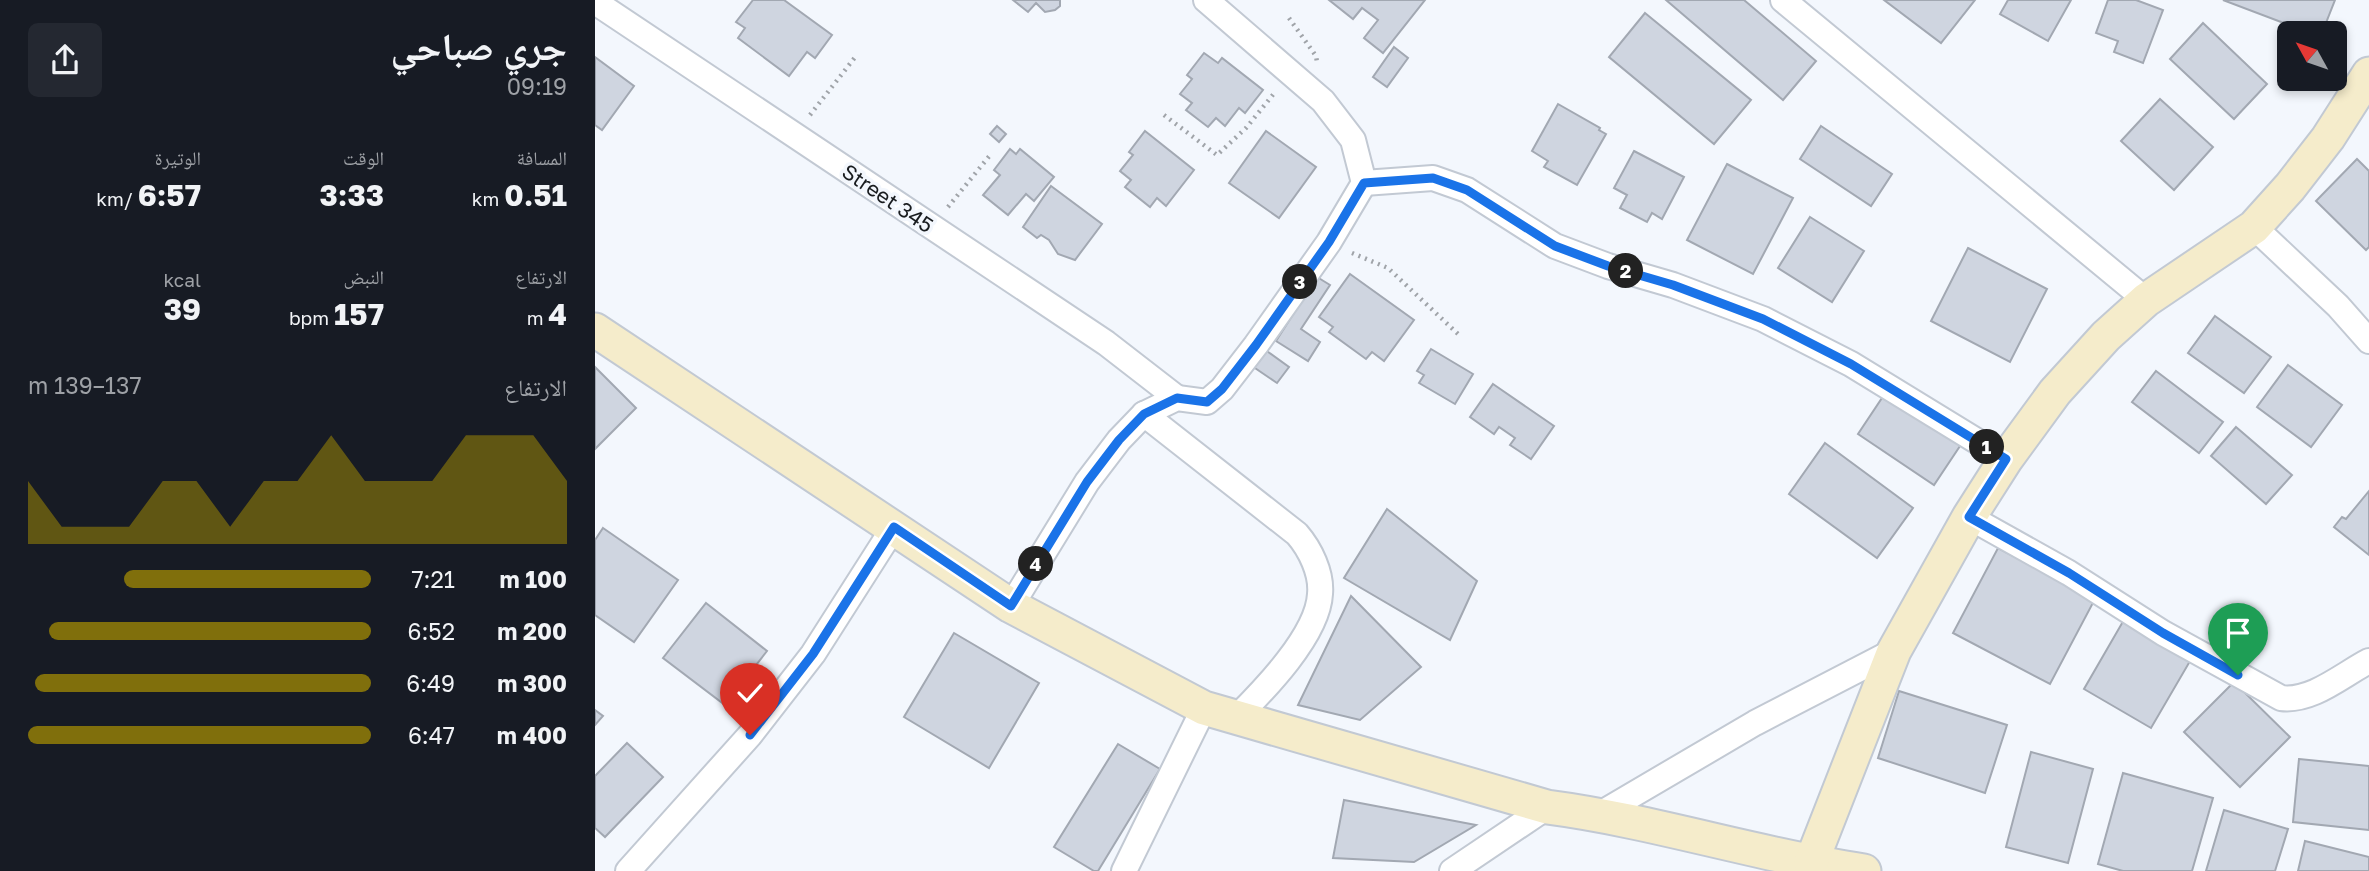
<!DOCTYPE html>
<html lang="ar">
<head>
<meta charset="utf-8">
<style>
	body { margin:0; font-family:"Golos Text","Noto Naskh Arabic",sans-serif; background:#242831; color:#f1f3f6; direction:rtl; height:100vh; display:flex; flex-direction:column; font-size:26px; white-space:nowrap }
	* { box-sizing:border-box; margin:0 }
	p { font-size:23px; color:#9ea1a6 }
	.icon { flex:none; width:38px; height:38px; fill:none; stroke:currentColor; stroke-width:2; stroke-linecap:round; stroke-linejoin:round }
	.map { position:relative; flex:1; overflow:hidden; direction:ltr }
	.side { display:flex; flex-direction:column; background:#171b24; width:595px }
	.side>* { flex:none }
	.needle { width:46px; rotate:310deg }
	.buttons { position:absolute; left:1682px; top:21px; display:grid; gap:14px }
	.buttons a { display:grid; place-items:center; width:70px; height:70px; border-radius:10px; background:#171b24; box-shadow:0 4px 10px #0003; font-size:35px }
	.pin { position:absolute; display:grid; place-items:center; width:60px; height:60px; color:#fff; margin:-72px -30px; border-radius:50% 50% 50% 0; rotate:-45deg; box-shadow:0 0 7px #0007 }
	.pin .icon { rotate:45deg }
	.km { position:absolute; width:35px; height:35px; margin:-18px; border-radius:50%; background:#222; color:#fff; font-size:19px; line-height:35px; text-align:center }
	.round { display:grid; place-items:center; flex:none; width:74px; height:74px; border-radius:10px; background:#242831 }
	.summary { display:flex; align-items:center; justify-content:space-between; height:119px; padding:0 28px }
	h1 { font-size:38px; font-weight:700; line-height:52px }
	.metrics { display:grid; grid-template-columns:repeat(3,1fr); gap:10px; height:119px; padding:7px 28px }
	.metrics div { display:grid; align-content:center }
	.metrics b { font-size:30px; font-weight:700 }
	.metrics small { font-size:19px; font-weight:400 }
	.metrics p { font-size:19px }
	.chart { height:196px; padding:14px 28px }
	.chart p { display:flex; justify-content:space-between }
	.chart svg { width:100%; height:126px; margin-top:7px; fill:#806f0c; opacity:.7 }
	ul { padding:0 28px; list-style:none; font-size:23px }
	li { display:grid; grid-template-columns:112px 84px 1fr; align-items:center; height:52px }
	li i { height:18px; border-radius:9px; background:#806f0c }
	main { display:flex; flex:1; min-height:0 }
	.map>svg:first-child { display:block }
</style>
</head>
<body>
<main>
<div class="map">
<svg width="1774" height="871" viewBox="0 0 1774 871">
	<rect width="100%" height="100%" fill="#f3f7fd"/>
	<!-- building -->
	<g fill="#cfd5e0" stroke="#a2a8b2" stroke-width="2">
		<path d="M158 0H189L237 35 220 58 212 52 194 76 143 38 150 28 141 22Z"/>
		<path d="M418 0H465V6L460 10 450 12 441 3 433 12Z"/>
		<path d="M734 0H830L788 53 769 38 783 20 767 8 758 19Z"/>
		<path d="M1071 0H1149L1221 61 1188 100Z"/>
		<path d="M1289 0H1380L1346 43Z"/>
		<path d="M1413 0H1476L1453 41 1405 14Z"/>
		<path d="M1513 0H1541L1568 10 1548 63 1519 52 1523 41 1501 33Z"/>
		<path d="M1628 0H1740L1727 33H1715Z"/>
		<path d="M1050 13 1156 100 1119 144 1014 57Z"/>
		<path d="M1608 23 1672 84 1639 119 1575 59Z"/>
		<path d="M799 47 813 58 792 87 778 77Z"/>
		<path d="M609 53 623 63 627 58 668 90 650 113 644 108 630 126 621 118 613 127 591 110 597 103 585 94 597 79 592 75Z"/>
		<path d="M0 57 39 86 7 130 0 125Z"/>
		<path d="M1565 99 1618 147 1579 190 1526 141Z"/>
		<path d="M963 104 1005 128 1004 130 1011 134 982 185 949 167 953 161 937 151Z"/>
		<path d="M402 126 411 134 404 142 395 134Z"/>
		<path d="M1226 126 1297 174 1276 206 1205 159Z"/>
		<path d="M550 131 599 170 571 206 562 198 555 207 530 187 536 180 525 171 538 155 534 152Z"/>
		<path d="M671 131 721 167 684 218 634 183Z"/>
		<path d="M415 149 421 154 425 149 459 177 439 201 431 194 413 215 388 195 405 175 399 170Z"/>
		<path d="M1039 151 1089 177 1067 219 1057 213 1052 222 1025 208 1032 195 1019 188Z"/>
		<path d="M1762 159 1774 171V247L1771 250 1721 201Z"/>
		<path d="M1132 164 1198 198 1158 274 1092 240Z"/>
		<path d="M456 186 507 224 480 260 463 254 454 240 446 235 442 238 428 227Z"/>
		<path d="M1215 217 1269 251 1237 302 1183 268Z"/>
		<path d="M1373 248 1452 289 1415 362 1336 321Z"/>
		<path d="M755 274 819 320 789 361 777 352 771 359 734 332 738 327 724 317Z"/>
		<path d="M722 277 735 285 706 329 725 342 713 361 681 341Z"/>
		<path d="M1620 316 1676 357 1649 393 1593 353Z"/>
		<path d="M669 349 694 367 682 383 657 366Z"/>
		<path d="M836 349 878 374 860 404 824 383 829 375 822 371Z"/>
		<path d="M1693 365 1747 405 1716 447 1662 407Z"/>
		<path d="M0 367 41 408 0 449Z"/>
		<path d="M1561 371 1628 422 1604 453 1537 402Z"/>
		<path d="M898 384 959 426 936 459 915 445 920 438 904 427 899 434 875 417Z"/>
		<path d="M1291 392 1367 443 1339 485 1263 434Z"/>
		<path d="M1641 427 1697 475 1671 504 1616 456Z"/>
		<path d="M1230 443 1318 508 1282 558 1194 494Z"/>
		<path d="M1774 491V555L1739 527 1747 517 1751 519Z"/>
		<path d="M792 509 882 581 855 640 749 578Z"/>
		<path d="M8 528 83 580 39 642 0 615V540Z"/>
		<path d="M1403 548 1500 599 1455 684 1358 633Z"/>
		<path d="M756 596 826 667 765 720 703 705Z"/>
		<path d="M111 603 172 651 130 705 68 658Z"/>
		<path d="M1530 618 1598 656 1556 728 1489 689Z"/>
		<path d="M359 633 444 683 394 768 309 717Z"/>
		<path d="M1639 682 1695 737 1645 787 1589 732Z"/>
		<path d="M1304 691 1412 725 1390 793 1283 758Z"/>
		<path d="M0 710 8 716 0 725Z"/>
		<path d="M32 743 68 777 10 837 0 828V776Z"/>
		<path d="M523 744 565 769 503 871H499L459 847Z"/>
		<path d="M1436 752 1498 769 1473 863 1411 847Z"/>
		<path d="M1704 759 1774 766V830L1698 822Z"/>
		<path d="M1528 773 1618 798 1597 871H1528L1503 864Z"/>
		<path d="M749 800 881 825 819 862 738 858Z"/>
		<path d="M1629 810 1693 829 1680 871H1611Z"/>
		<path d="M1710 841 1774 857V871H1703Z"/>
	</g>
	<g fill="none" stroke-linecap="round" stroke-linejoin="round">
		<defs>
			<g id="street">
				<path d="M611 0 728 101 758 140 769 183 838 178 872 190 960 246 1013 266 1078 285 1168 319 1256 364 1411 459"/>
				<path d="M1188 0 1551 300"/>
				<path d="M0 2 511 343 582 398"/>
				<path d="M1659 227 1743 306 1774 341"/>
				<path d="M549 414 702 534C715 549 727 573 725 594 723 635 669 690 641 718"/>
				<path d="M1374 517 1474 573 1568 633 1686 698C1717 702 1747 675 1774 661"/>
				<path d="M416 606 492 482 524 440 549 414 582 398 612 402 627 389 661 345 734 242 769 183"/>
				<path d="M1005 814 1160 723 1299 651"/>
				<path d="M33 871 155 735 218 654 299 527"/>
				<path d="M529 871 609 708"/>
				<path d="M857 871 952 807"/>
			</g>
			<g id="secondary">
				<path d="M0 330 416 606 609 708 952 807C1059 821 1162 855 1269 871"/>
				<path d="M1216 863 1299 651 1374 517 1411 459 1460 392 1511 336 1551 300 1659 227 1695 187 1733 138 1774 74"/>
			</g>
		</defs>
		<!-- street casing -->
		<use href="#street" stroke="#c2c9d3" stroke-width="28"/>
		<!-- secondary casing -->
		<use href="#secondary" stroke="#c2c9d3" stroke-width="37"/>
		<!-- path -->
		<g stroke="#a0a4a9" stroke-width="4.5" stroke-dasharray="2 5" stroke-linecap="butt">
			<path d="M694 18 721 56 722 62"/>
			<path d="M215 115 261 56"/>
			<path d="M569 115 622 155 651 128 681 91"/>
			<path d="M353 207 396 154"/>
			<path d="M757 253 793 268 863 334"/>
		</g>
		<!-- street -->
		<use href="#street" stroke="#fff" stroke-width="24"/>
		<!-- secondary -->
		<use href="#secondary" stroke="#f5eccb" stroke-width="33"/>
	</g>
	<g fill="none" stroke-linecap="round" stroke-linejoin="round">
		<defs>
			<path id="route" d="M155 735 218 654 299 527 416 606 492 482 524 440 549 414 582 398 612 402 627 389 661 345 734 242 769 183 838 178 872 190 960 246 1013 266 1078 285 1168 319 1256 364 1411 459 1374 517 1474 573 1568 633 1643 675"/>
		</defs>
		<!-- route casing -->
		<use href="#route" stroke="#fff" stroke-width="14"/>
		<!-- route -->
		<use href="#route" stroke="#1a73e8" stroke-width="9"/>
	</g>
	<g text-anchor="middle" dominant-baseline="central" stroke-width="7" stroke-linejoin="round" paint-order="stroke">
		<!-- street labels -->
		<g font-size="21" fill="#191c1f" stroke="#f3f7fd">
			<text transform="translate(293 198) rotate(34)">Street 345</text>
		</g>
	</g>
</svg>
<div class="buttons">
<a><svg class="needle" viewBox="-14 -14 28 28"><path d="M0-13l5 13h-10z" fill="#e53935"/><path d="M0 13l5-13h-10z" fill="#9ea1a6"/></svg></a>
</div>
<div class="pin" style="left:1643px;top:675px;background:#1e9e55"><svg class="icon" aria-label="arrive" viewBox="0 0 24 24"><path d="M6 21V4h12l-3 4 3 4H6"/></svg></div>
<div class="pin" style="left:155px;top:735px;background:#d93025"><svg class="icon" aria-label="check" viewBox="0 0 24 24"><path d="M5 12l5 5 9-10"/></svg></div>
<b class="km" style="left:1392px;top:447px">1</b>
<b class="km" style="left:1031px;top:271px">2</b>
<b class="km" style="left:705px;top:282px">3</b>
<b class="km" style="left:441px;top:564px">4</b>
</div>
<section class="side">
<div class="summary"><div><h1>جري صباحي</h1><p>09:19</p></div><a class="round"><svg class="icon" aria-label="share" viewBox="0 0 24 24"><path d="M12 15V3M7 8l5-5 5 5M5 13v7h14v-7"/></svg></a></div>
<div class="metrics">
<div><p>المسافة</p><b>0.51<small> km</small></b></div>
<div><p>الوقت</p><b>3:33</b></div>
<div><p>الوتيرة</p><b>6:57<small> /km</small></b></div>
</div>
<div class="metrics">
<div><p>الارتفاع</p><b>4<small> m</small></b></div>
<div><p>النبض</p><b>157<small> bpm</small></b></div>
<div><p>kcal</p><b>39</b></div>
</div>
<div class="chart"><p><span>الارتفاع</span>137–139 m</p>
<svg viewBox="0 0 160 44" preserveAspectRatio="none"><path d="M0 44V22L10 38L20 38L30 38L40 22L50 22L60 38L70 22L80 22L90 6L100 22L110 22L120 22L130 6L140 6L150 6L160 22V44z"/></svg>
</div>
<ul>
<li><b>100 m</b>7:21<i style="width:72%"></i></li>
<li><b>200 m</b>6:52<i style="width:94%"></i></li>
<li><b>300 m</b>6:49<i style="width:98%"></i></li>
<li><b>400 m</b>6:47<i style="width:100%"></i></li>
</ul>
</section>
</main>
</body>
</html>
